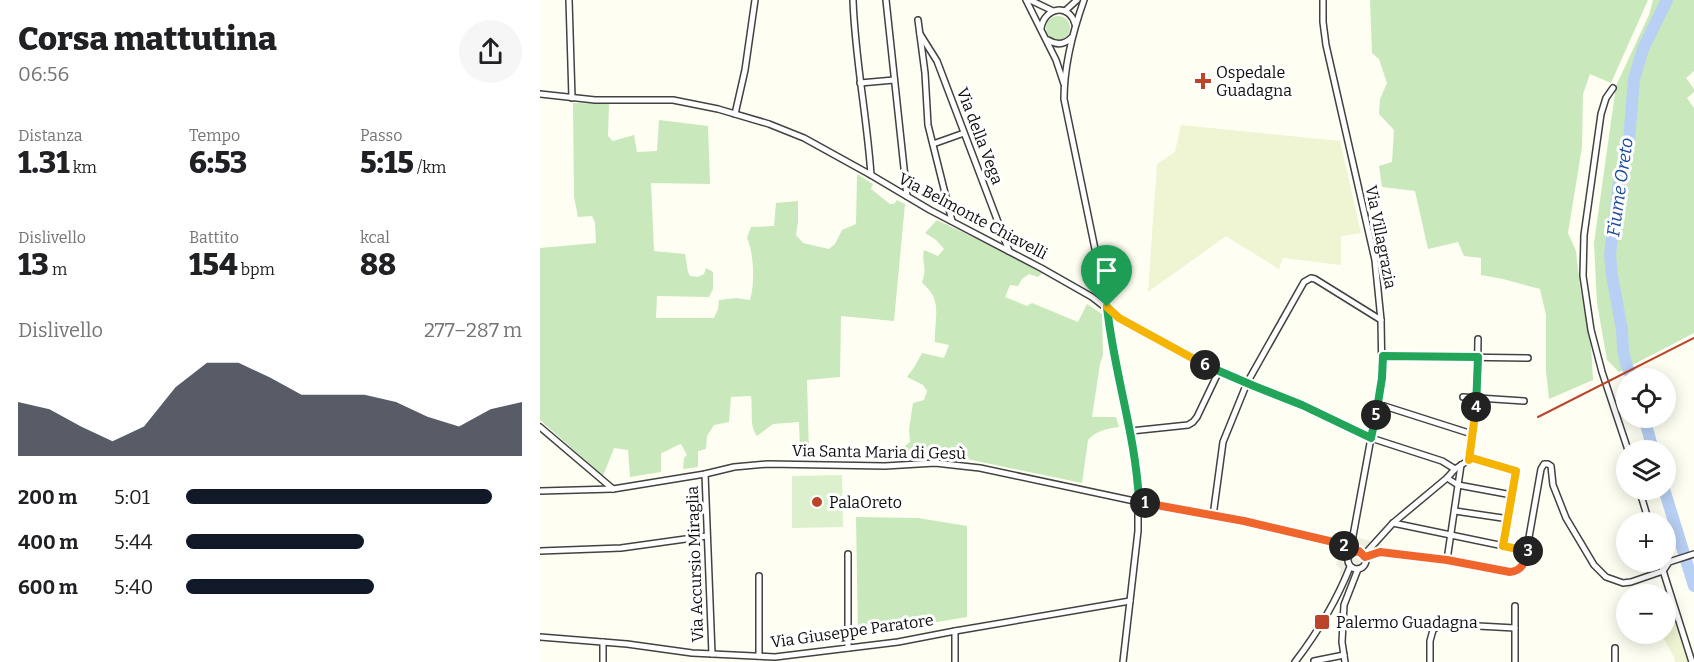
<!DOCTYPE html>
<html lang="it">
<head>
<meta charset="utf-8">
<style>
	body { margin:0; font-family:Bitter,serif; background:#f6f6f6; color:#202124; height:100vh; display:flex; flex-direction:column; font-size:22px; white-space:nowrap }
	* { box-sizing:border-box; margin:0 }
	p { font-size:20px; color:#757577 }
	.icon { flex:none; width:33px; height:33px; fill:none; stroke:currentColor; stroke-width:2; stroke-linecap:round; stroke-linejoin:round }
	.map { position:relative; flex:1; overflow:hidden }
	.side { display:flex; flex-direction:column; background:#fff; width:540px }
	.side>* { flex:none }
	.controls { position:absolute; left:1076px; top:368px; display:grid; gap:12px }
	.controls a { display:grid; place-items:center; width:60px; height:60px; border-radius:50%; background:#fff; box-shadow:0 3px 15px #0003; font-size:30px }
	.pin { position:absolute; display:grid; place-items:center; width:51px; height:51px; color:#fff; margin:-62px -26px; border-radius:50% 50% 50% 0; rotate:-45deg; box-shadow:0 0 6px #0007 }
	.pin .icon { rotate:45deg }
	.km { position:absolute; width:30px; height:30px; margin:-15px; border-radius:50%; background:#222; color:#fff; font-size:16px; line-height:30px; text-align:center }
	.round { display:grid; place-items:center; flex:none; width:63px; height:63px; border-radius:32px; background:#f6f6f6 }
	.summary { display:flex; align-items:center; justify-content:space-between; height:102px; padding:0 18px }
	h1 { font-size:33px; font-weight:800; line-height:45px }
	.figures { display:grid; grid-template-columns:repeat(3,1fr); gap:9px; height:102px; padding:6px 18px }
	.figures div { display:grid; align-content:center }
	.figures b { font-size:30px; font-weight:800 }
	.figures small { font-size:16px; font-weight:400 }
	.figures p { font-size:16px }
	.chart { height:168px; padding:12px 18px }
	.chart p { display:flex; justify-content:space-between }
	.chart svg { width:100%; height:108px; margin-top:6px; fill:#111827; opacity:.7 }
	ul { padding:0 18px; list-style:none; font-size:20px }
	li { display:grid; grid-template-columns:96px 72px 1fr; align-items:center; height:45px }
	li i { height:15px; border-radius:8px; background:#111827 }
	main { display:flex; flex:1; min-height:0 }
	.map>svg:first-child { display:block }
</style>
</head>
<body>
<main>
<section class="side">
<div class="summary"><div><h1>Corsa mattutina</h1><p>06:56</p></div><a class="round"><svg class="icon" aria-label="share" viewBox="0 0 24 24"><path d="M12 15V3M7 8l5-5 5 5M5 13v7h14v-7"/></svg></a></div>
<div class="figures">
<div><p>Distanza</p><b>1.31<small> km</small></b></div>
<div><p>Tempo</p><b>6:53</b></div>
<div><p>Passo</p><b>5:15<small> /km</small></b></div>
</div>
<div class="figures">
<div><p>Dislivello</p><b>13<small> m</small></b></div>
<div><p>Battito</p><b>154<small> bpm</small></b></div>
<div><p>kcal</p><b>88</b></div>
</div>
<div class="chart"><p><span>Dislivello</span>277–287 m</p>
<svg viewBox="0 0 160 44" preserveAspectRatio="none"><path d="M0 44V22L10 25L20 32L30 38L40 32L50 16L60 6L70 6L80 12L90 19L100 19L110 19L120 22L130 28L140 32L150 25L160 22V44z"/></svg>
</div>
<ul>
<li><b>200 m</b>5:01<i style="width:91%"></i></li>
<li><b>400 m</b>5:44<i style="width:53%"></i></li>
<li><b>600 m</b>5:40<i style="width:56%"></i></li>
</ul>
</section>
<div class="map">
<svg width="1154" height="662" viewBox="0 0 1154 662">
	<rect width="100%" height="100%" fill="#fefff2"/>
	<!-- farmland -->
	<g fill="#eff4d2">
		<path d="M641 125 800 141 821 233 801 236V265L743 258 739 269 686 236 608 292 617 164 635 152Z"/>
		<path d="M1130 602 1146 651 1150 662H1135L1134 657 1124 639 1118 633H1125V603Z"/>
	</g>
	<!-- green -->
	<g fill="#c9e8bc">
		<path d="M830 0H1108L1071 83 1050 74 1043 94 1042 147 1028 233 1036 251 1040 287 1051 345 1053 380 1009 399 1006 371V315L1000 289 963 279 941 275V258L924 256 918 242 888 249 875 191 842 187 839 166 852 162 854 130 839 114 840 99 847 83 839 59 832 53Z"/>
		<path d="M1113 0H1154V71L1146 78 1154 89V92L1147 98 1154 108V333L1079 372 1067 360 1057 303 1054 243 1076 86 1109 15Z"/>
		<circle cx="518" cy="28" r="12"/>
		<path d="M33 103 69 104 68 136 73 141 94 135 97 152 117 151 119 120 168 126 170 184 111 183 114 251 145 254 148 272 150 276 158 277 164 274 166 268 173 272V289L169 297 117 296 116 318H174L178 309 179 300 196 298 210 300C215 284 214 253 207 238L211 227 234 226 236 203 258 201V222L256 235 263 243 289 249 295 244 302 230 316 224 317 174 333 184 331 189 350 204H354L357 200 365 204 354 321 301 316 300 377 267 380 269 452H260L259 422 233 424 217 436C209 426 213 409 211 396L191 397 189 422 174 425 167 436 166 449 158 451V467L143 469 144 458 147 455 141 444C133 446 129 451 121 453V472L90 477 88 450 74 448 63 476 0 420V248L56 243 55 223 52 216 38 217 34 197Z"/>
		<path d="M397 220 458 249 502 273 498 277 489 274 482 279 478 286 470 285 465 297 487 306 492 303 538 322 547 304 562 314 563 355 560 364 552 417H576L579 427C569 428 555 431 548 440L542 483 427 459 360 456 361 449 370 442 369 429 373 403 384 400 387 391 383 385 367 377 375 366 382 353 404 358 409 345 395 342C394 328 399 311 394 298 392 292 386 287 382 282 388 266 381 264 384 250L398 256 404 249 396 240 385 233Z"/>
		<path d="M316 517 378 518 427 526V617L318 635Z"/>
	</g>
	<!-- pitch -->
	<path fill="#dcf0cd" d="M302 475 303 527 252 528V476Z"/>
	<!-- plaza -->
	<path fill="#efefe0" d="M804 534 842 544 838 558 830 562 821 571 815 589 799 575 801 569 796 565Z"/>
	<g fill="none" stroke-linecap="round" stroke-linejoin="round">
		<!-- river -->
		<g stroke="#b8d0f4" stroke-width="12">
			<path d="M1092 378 1086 364 1083 350 1082 330 1072 275 1070 255 1079 182 1089 141 1094 79 1103 49 1127 0"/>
			<path d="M1104 417 1113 450"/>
			<path d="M1124 489 1154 586"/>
		</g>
		<defs>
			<g id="minor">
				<path d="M29 0 32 98"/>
				<path d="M313 0C315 59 327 116 331 175"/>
				<path d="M346 0 367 196"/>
				<path d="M486 0 516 60 524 84"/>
				<path d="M490 0 513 11"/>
				<path d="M544 0C533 31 524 65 524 99L567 307 570 332 591 431 598 481V531L583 662"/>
				<path d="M783 0V22L786 45 835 260 841 320 842 378 813 536V552"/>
				<path d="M525 11 537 0"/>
				<path d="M378 20 385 73 388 125 412 221"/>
				<path d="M501 28C505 7 529 3 535 24"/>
				<path d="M380 34 397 61 469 251"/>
				<path d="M508 40C516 45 524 45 531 38"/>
				<path d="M320 83 354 80"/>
				<path d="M1073 88 1066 98 1061 114 1044 235 1043 276 1051 330 1062 372 1088 450"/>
				<path d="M0 94 55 100H133L178 109 229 124 264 138 331 175 390 210 501 268 552 297 579 318 654 359 714 386 762 405 831 438 902 461 915 469"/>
				<path d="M195 114 205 70 215 0"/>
				<path d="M393 144 424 133"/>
				<path d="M843 356 988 358"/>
				<path d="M923 397 984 401"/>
				<path d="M838 404 932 434"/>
				<path d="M0 427 73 489"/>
				<path d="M591 431 648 425 653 422 657 417 679 371"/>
				<path d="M929 460 937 397 938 339"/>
				<path d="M165 474 172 654"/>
				<path d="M907 478 918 485 972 495"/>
				<path d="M1099 489 1109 522"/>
				<path d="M0 491 73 489 165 474 194 467 228 464 345 466 395 463 440 468 599 502 704 521 802 544 811 553"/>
				<path d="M915 511 969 519"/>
				<path d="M673 516 683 442 707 383 764 282 771 278 775 279 841 320"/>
				<path d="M853 523 988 551"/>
				<circle cx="817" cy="560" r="9"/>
				<path d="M0 551 81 548 167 536"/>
				<path d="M308 554V648"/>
				<path d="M824 555 853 523 907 478 915 469 932 458 976 471 963 546"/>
				<path d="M825 557 840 552 907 560 970 572 977 571 985 560 1001 469 1004 464H1008L1011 466 1013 485 1026 518 1054 565 1066 577 1083 583 1091 582 1123 571 1129 562 1154 554"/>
				<path d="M907 560 921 465"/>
				<path d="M1120 561 1152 662"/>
				<path d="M415 631V662"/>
				<path d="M0 637 87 644 152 653 235 657 358 642 415 631 590 601"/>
				<path d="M219 656V576"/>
				<path d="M774 661 804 655"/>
				<path d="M63 662V642"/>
				<path d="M755 662C778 632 796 602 810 567"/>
				<path d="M805 662 802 642 804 605 818 569"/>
				<path d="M890 662V641L893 630 901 624 975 628"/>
				<path d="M975 662V606"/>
				<path d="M1075 662V648"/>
			</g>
		</defs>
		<!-- minor casing -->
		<use href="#minor" stroke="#424242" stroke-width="8"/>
		<!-- minor -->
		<use href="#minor" stroke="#fff" stroke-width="5"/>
		<!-- rail -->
		<path stroke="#bc442b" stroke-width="2" d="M998 417 1154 338"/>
	</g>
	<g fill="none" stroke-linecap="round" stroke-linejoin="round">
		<defs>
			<path id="split-1" d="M567 307C574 373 596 436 599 502L605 503"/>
			<path id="split-2" d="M605 503 704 521 802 544 804 546"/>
			<path id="split-3" d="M804 546 811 553 819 551 825 557 840 552 907 560 970 572C982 571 985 562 988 551"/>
			<path id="split-4" d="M936 407 929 460 932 458 976 471 963 546 988 551"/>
			<path id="split-5" d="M836 415 842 378 843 356 938 357 936 407"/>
			<path id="split-6" d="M665 365 714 386 762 405 831 438 836 415"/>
			<path id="split-7" d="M567 307 579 318 665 365"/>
		</defs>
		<!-- split-1 casing -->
		<use href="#split-1" stroke="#fff" stroke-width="12"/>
		<!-- split-2 casing -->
		<use href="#split-2" stroke="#fff" stroke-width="12"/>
		<!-- split-3 casing -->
		<use href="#split-3" stroke="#fff" stroke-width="12"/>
		<!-- split-4 casing -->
		<use href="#split-4" stroke="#fff" stroke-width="12"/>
		<!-- split-5 casing -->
		<use href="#split-5" stroke="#fff" stroke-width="12"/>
		<!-- split-6 casing -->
		<use href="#split-6" stroke="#fff" stroke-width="12"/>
		<!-- split-7 casing -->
		<use href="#split-7" stroke="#fff" stroke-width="12"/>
		<!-- split-1 -->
		<use href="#split-1" stroke="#22a559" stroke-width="8"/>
		<!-- split-2 -->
		<use href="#split-2" stroke="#f0652b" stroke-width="8"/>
		<!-- split-3 -->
		<use href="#split-3" stroke="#f0652b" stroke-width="8"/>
		<!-- split-4 -->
		<use href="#split-4" stroke="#f5b400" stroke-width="8"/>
		<!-- split-5 -->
		<use href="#split-5" stroke="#22a559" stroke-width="8"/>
		<!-- split-6 -->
		<use href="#split-6" stroke="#22a559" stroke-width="8"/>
		<!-- split-7 -->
		<use href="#split-7" stroke="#f5b400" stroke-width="8"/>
	</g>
	<!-- markers -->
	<g fill="#bc442b" stroke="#fff" stroke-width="2">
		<path d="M660 72h6v6h6v6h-6v6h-6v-6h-6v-6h6z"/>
		<circle cx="277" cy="502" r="6"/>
		<rect x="774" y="614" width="16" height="16" rx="3"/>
	</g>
	<g text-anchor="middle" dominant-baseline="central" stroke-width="6" stroke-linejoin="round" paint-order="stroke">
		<!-- poi labels -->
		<g font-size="16" fill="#0f0f0f" stroke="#fff" text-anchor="start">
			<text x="676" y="72">Ospedale<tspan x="676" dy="18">Guadagna</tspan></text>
			<text x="289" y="502">PalaOreto</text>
			<text x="796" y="622">Palermo Guadagna</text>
		</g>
		<!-- street labels -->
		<g font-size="16" fill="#0f0f0f" stroke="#fff">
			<text transform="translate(440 136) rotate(69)">Via della Vega</text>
			<text transform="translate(433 216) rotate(28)">Via Belmonte Chiavelli</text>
			<text transform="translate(841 237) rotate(79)">Via Villagrazia</text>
			<text transform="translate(339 452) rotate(1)">Via Santa Maria di Gesù</text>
			<text transform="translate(155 564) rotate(-92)">Via Accursio Miraglia</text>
			<text transform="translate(312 631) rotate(-8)">Via Giuseppe Paratore</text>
		</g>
		<!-- water labels -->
		<g font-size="18" font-style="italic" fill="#1b489e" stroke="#fff">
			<text transform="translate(1080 187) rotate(-82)">Fiume Oreto</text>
		</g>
	</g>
</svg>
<div class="controls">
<a><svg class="icon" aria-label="locate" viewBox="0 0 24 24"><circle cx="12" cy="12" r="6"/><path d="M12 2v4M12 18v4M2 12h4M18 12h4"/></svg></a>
<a><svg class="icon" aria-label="layers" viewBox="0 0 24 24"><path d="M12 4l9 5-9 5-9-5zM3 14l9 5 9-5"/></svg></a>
<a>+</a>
<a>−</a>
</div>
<div class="pin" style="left:567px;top:307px;background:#1e9e55"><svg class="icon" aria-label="arrive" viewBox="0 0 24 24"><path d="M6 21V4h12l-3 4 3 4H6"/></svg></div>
<b class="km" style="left:605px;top:503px">1</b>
<b class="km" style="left:804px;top:546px">2</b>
<b class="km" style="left:988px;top:551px">3</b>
<b class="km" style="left:936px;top:407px">4</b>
<b class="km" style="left:836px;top:415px">5</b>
<b class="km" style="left:665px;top:365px">6</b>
</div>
</main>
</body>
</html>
